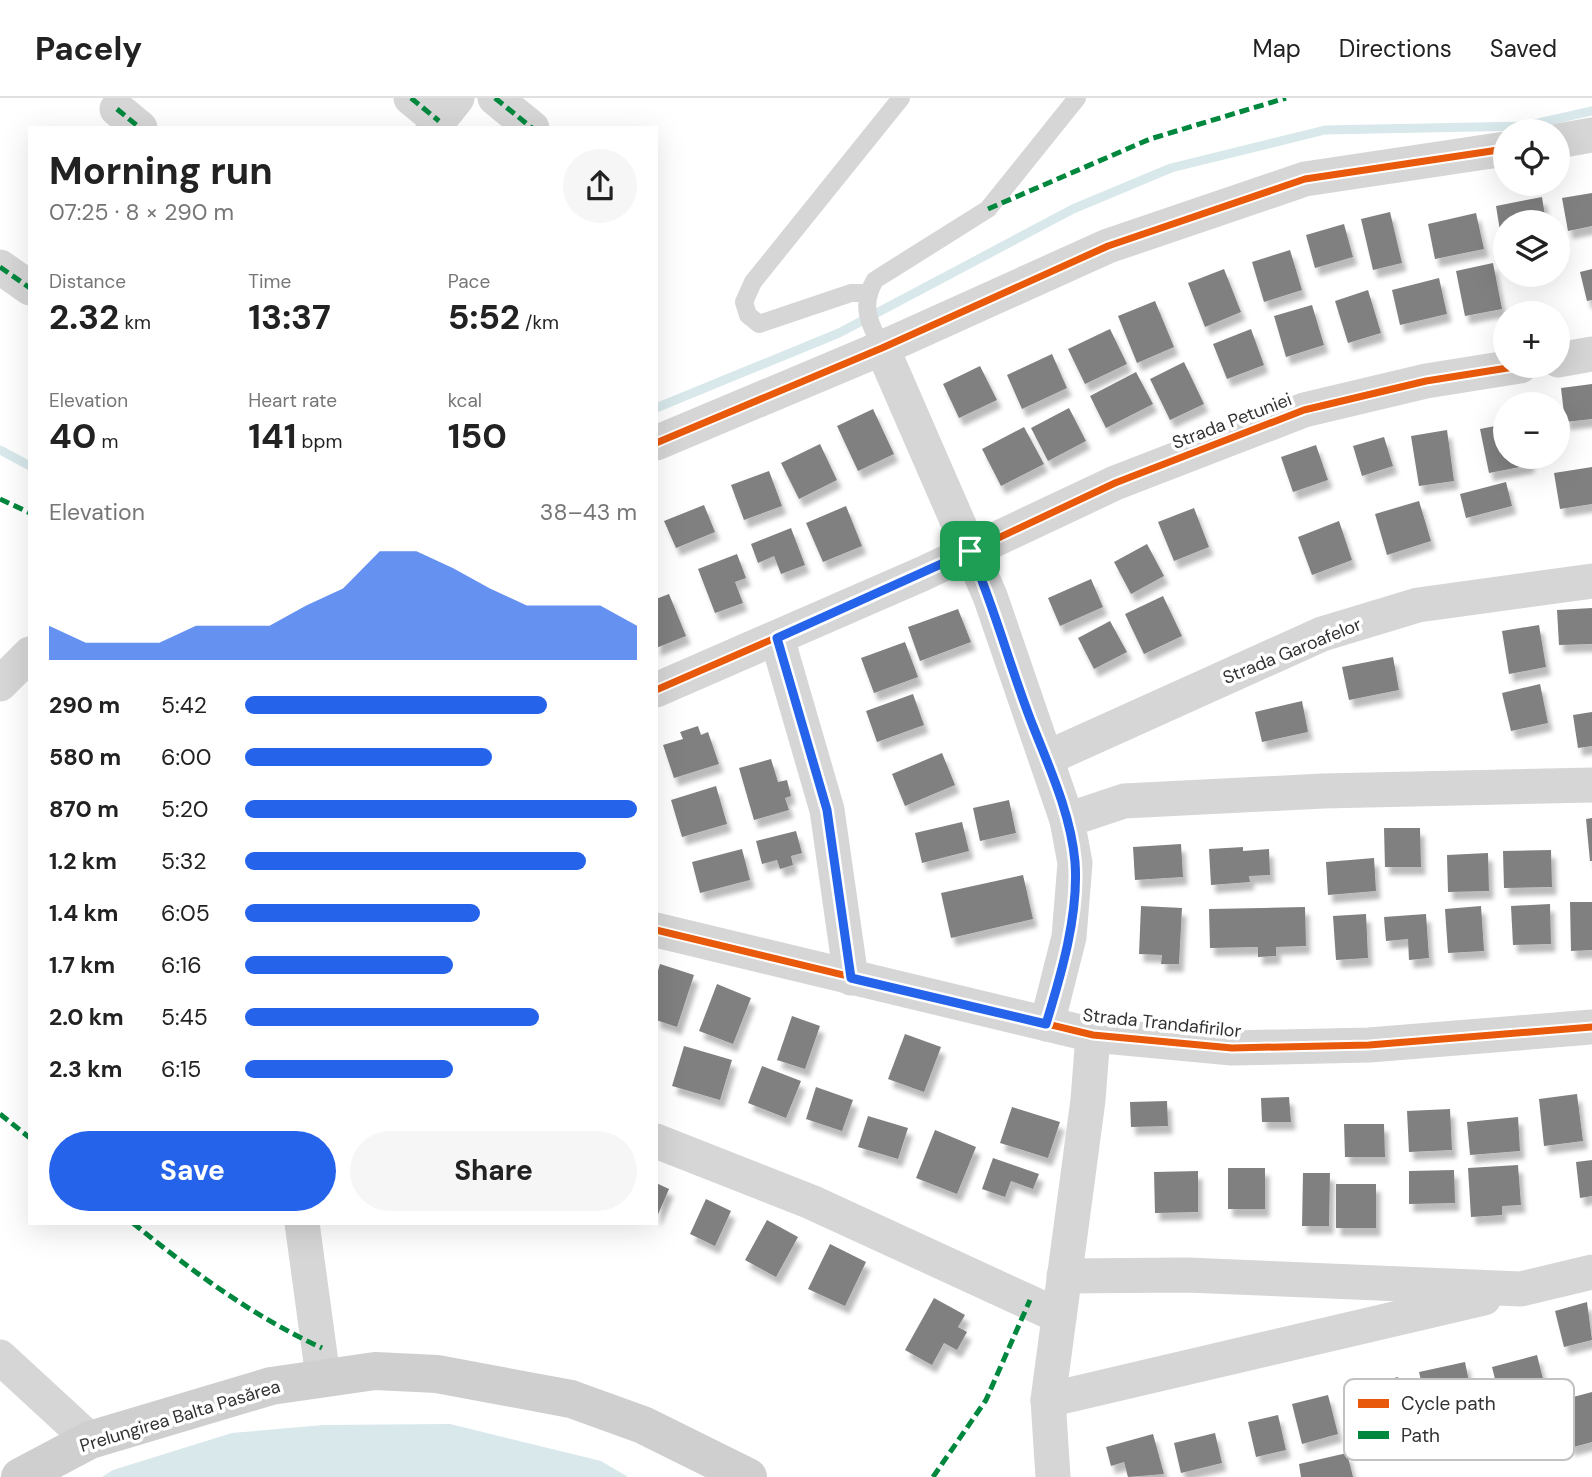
<!DOCTYPE html>
<html lang="en">
<head>
<meta charset="utf-8">
<style>
	body { margin:0; font-family:"DM Sans",sans-serif; background:#f6f6f6; color:#222; height:100vh; display:flex; flex-direction:column; font-size:26px; white-space:nowrap }
	* { box-sizing:border-box; margin:0 }
	p { font-size:23px; color:#767676 }
	.icon { flex:none; width:38px; height:38px; fill:none; stroke:currentColor; stroke-width:2; stroke-linecap:round; stroke-linejoin:round }
	.map { position:relative; flex:1; overflow:hidden }
	.details { position:absolute; left:28px; top:28px; width:630px; height:1099px; display:flex; flex-direction:column; background:#fff; border-radius:0px; box-shadow:0 7px 28px #0002 }
	.details>* { flex:none }
	.fabs { position:absolute; left:1493px; top:21px; display:grid; gap:14px }
	.fabs a { display:grid; place-items:center; width:77px; height:77px; border-radius:50%; background:#fff; box-shadow:0 7px 28px #0002; font-size:35px }
	.pin { position:absolute; display:grid; place-items:center; width:60px; height:60px; color:#fff; margin:-30px; border-radius:14px; box-shadow:0 4px 10px #0006 }
	.round { display:grid; place-items:center; flex:none; width:74px; height:74px; border-radius:37px; background:#f6f6f6 }
	.headline { display:flex; align-items:center; justify-content:space-between; height:119px; padding:0 21px }
	h1 { font-size:38px; font-weight:700; line-height:52px }
	.metrics { display:grid; grid-template-columns:repeat(3,1fr); gap:10px; height:119px; padding:7px 21px }
	.metrics div { display:grid; align-content:center }
	.metrics b { font-size:35px; font-weight:700 }
	.metrics small { font-size:19px; font-weight:400 }
	.metrics p { font-size:19px }
	.chart { height:196px; padding:14px 21px }
	.chart p { display:flex; justify-content:space-between }
	.chart svg { width:100%; height:126px; margin-top:7px; fill:#2563eb; opacity:.7 }
	.primary-button { display:flex; gap:14px; margin-top:auto; padding:14px 21px }
	.primary-button a { flex:1; height:80px; border-radius:42px; background:#2563eb; color:#fff; font-size:28px; font-weight:700; line-height:80px; text-align:center }
	.primary-button a+a { background:#f6f6f6; color:#222 }
	ul { padding:0 21px; list-style:none; font-size:23px }
	li { display:grid; grid-template-columns:112px 84px 1fr; align-items:center; height:52px }
	li i { height:18px; border-radius:9px; background:#2563eb }
	header { display:flex; align-items:center; gap:42px; box-sizing:border-box; height:98px; padding:0 35px; background:#fff; border-bottom:2px solid #e0e0e0 }
	header strong { font-size:33px }
	nav { display:flex; gap:38px; margin-inline-start:auto; font-size:24px }
	.map>svg:first-child { display:block }
</style>
</head>
<body>
<header>
<strong>Pacely</strong>
<nav><a>Map</a><a>Directions</a><a>Saved</a></nav>
</header>
<div class="map">
<svg width="1592" height="1379" viewBox="0 0 1592 1379">
	<defs>
		<filter id="shadow"><feDropShadow dx="4.5" dy="8" stdDeviation="2" flood-color="#0004"/></filter>
	</defs>
	<rect width="100%" height="100%" fill="#fff"/>
	<!-- water -->
	<path fill="#d8e8eb" d="M450 1326 601 1363 628 1379H102L113 1372 232 1335 324 1327Z"/>
	<g fill="none" stroke-linecap="round" stroke-linejoin="round">
		<!-- stream -->
		<g stroke="#d8e8eb" stroke-width="9">
			<path d="M656 310 839 235 1073 111 1171 70 1325 32 1525 28 1592 13"/>
			<path d="M0 352 30 368"/>
		</g>
	</g>
	<!-- building -->
	<g fill="#808080" filter="url(#shadow)">
		<path d="M1592 95V128L1568 133 1562 100Z"/>
		<path d="M1542 99 1546 124H1505V145H1502L1496 108Z"/>
		<path d="M1390 114 1402 165 1373 172 1361 121Z"/>
		<path d="M1476 115 1484 151 1435 161 1428 126Z"/>
		<path d="M1344 126 1353 159 1315 170 1306 137Z"/>
		<path d="M1290 152 1302 192 1264 204 1252 164Z"/>
		<path d="M1493 165 1502 211 1465 218 1456 173Z"/>
		<path d="M1224 171 1241 214 1205 229 1188 185Z"/>
		<path d="M1592 171V202L1587 203 1580 174Z"/>
		<path d="M1439 180 1447 216 1400 227 1392 192Z"/>
		<path d="M1368 192 1381 235 1348 245 1335 203Z"/>
		<path d="M1155 203 1174 249 1137 265 1118 218Z"/>
		<path d="M1312 207 1324 247 1286 259 1274 218Z"/>
		<path d="M1110 231 1127 266 1085 286 1068 251Z"/>
		<path d="M1251 231 1264 267 1227 281 1213 246Z"/>
		<path d="M1052 256 1067 290 1022 311 1007 277Z"/>
		<path d="M1184 264 1204 306 1170 322 1150 281Z"/>
		<path d="M980 268 997 302 959 320 943 286Z"/>
		<path d="M1136 274 1153 306 1106 330 1090 298Z"/>
		<path d="M1592 286V321L1565 324 1561 290Z"/>
		<path d="M1069 310 1086 343 1048 363 1031 330Z"/>
		<path d="M873 311 894 356 858 373 837 328Z"/>
		<path d="M1505 326V359H1529L1530 367 1489 375 1480 331Z"/>
		<path d="M1024 329 1044 366 1001 388 982 351Z"/>
		<path d="M1447 332 1454 383 1419 388 1411 338Z"/>
		<path d="M1384 339 1393 368 1362 378 1353 348Z"/>
		<path d="M820 346 837 382 799 401 781 365Z"/>
		<path d="M1316 347 1328 382 1293 394 1281 359Z"/>
		<path d="M1592 369V406L1560 411 1554 375Z"/>
		<path d="M769 373 782 408 744 422 731 387Z"/>
		<path d="M1506 384 1512 408 1466 420 1460 396Z"/>
		<path d="M1419 403 1431 443 1387 457 1375 416Z"/>
		<path d="M704 407 715 434 676 450 664 423Z"/>
		<path d="M846 408 862 448 823 464 806 425Z"/>
		<path d="M1194 410 1209 449 1174 463 1158 424Z"/>
		<path d="M1339 423 1352 462 1312 477 1298 439Z"/>
		<path d="M791 430 805 467 781 476 774 458 758 465 751 446Z"/>
		<path d="M1147 446 1164 478 1131 496 1114 464Z"/>
		<path d="M737 456 746 480 735 484 743 505 715 515 698 471Z"/>
		<path d="M1091 481 1103 509 1060 528 1048 500Z"/>
		<path d="M669 496 686 538 656 550V501Z"/>
		<path d="M1163 498 1182 538 1144 556 1125 516Z"/>
		<path d="M1592 510V546L1559 547 1557 512Z"/>
		<path d="M958 511 971 544 920 563 908 529Z"/>
		<path d="M1110 523 1127 554 1094 571 1078 540Z"/>
		<path d="M1539 527 1546 569 1509 576 1502 533Z"/>
		<path d="M905 544 918 579 874 595 861 560Z"/>
		<path d="M1393 559 1399 592 1349 602 1342 569Z"/>
		<path d="M1540 586 1548 625 1511 633 1502 595Z"/>
		<path d="M913 596 924 627 877 644 866 613Z"/>
		<path d="M1302 603 1308 634 1262 644 1255 614Z"/>
		<path d="M1592 614V648L1578 650 1573 617Z"/>
		<path d="M698 628 701 637 708 634 719 666 674 680 663 647 683 641 680 634Z"/>
		<path d="M942 655 955 687 905 708 892 676Z"/>
		<path d="M771 661 778 684 787 682 791 698 785 700 789 712 754 722 739 670Z"/>
		<path d="M716 688 727 726 682 739 671 702Z"/>
		<path d="M1009 702 1016 735 980 743 973 710Z"/>
		<path d="M1592 720V763H1590L1586 721Z"/>
		<path d="M962 724 969 753 922 765 915 735Z"/>
		<path d="M1384 730H1420L1421 769H1385Z"/>
		<path d="M796 733 802 755 791 758 793 767 780 771 777 762 762 766 756 743Z"/>
		<path d="M1181 746 1183 779 1135 782 1133 749Z"/>
		<path d="M1243 749V753L1269 751 1270 777 1249 778 1250 784 1211 787 1209 751Z"/>
		<path d="M742 751 750 782 700 795 692 764Z"/>
		<path d="M1551 752 1552 789 1504 790 1503 753Z"/>
		<path d="M1488 755 1489 793 1448 794 1447 757Z"/>
		<path d="M1374 760 1376 793 1328 797 1326 764Z"/>
		<path d="M1023 777 1033 821 951 840 941 795Z"/>
		<path d="M1570 804H1592V852L1571 853Z"/>
		<path d="M1550 806 1551 846 1513 847 1511 808Z"/>
		<path d="M1141 808 1182 810 1179 866H1161L1162 857 1139 856Z"/>
		<path d="M1481 808 1484 853 1448 855 1445 811Z"/>
		<path d="M1305 809 1306 848 1276 849V858L1258 859V849L1210 850 1209 811Z"/>
		<path d="M1366 816 1368 860 1336 862 1333 818Z"/>
		<path d="M1426 816 1429 860 1409 862 1408 841 1386 843 1384 819Z"/>
		<path d="M660 866 694 877 677 929 656 922V879Z"/>
		<path d="M717 886 751 900 733 946 699 933Z"/>
		<path d="M792 918 820 928 805 971 777 962Z"/>
		<path d="M905 936 941 949 924 994 888 981Z"/>
		<path d="M684 948 732 962 720 1002 672 988Z"/>
		<path d="M762 968 801 983 786 1020 748 1005Z"/>
		<path d="M816 989 853 1002 842 1033 806 1021Z"/>
		<path d="M1577 996 1583 1043 1544 1048 1539 1001Z"/>
		<path d="M1289 999 1291 1024H1262L1261 1000Z"/>
		<path d="M1167 1003 1168 1028 1131 1029 1130 1004Z"/>
		<path d="M1012 1009 1060 1024 1048 1060 1000 1045Z"/>
		<path d="M1450 1011 1452 1052 1409 1054 1407 1013Z"/>
		<path d="M868 1018 908 1030 898 1061 858 1049Z"/>
		<path d="M1518 1019 1520 1053 1470 1057 1467 1024Z"/>
		<path d="M1344 1026H1384L1385 1059H1345Z"/>
		<path d="M935 1032 976 1049 957 1096 916 1080Z"/>
		<path d="M993 1060 1039 1076 1033 1091 1011 1083 1005 1099 982 1091Z"/>
		<path d="M1592 1062V1098L1580 1100 1576 1064Z"/>
		<path d="M1518 1067 1521 1107 1502 1108V1117L1471 1119 1468 1070Z"/>
		<rect x="1228" y="1070" width="37" height="41"/>
		<path d="M1454 1072 1455 1105 1409 1106V1073Z"/>
		<path d="M1198 1073V1114L1155 1115 1154 1074Z"/>
		<path d="M1303 1075H1330L1329 1128H1302Z"/>
		<path d="M656 1085 669 1091 656 1121Z"/>
		<rect x="1336" y="1086" width="40" height="44"/>
		<path d="M706 1101 731 1113 715 1148 690 1136Z"/>
		<path d="M767 1122 798 1139 776 1179 745 1162Z"/>
		<path d="M830 1146 866 1164 845 1208 808 1191Z"/>
		<path d="M934 1200 965 1217 958 1229 967 1234 957 1252 944 1245 932 1267 905 1252Z"/>
		<path d="M1587 1204 1592 1242 1564 1249 1555 1213Z"/>
		<path d="M1537 1257 1545 1289 1500 1301 1492 1269Z"/>
		<path d="M1465 1264 1473 1303 1428 1314 1419 1274Z"/>
		<path d="M1398 1279 1408 1322 1363 1333 1352 1290Z"/>
		<path d="M1592 1294V1344L1570 1350 1558 1303Z"/>
		<path d="M1328 1297 1338 1336 1302 1346 1292 1306Z"/>
		<path d="M1278 1317 1286 1352 1256 1359 1248 1324Z"/>
		<path d="M1215 1335 1222 1365 1181 1375 1174 1345Z"/>
		<path d="M1153 1336 1164 1376 1128 1379 1124 1364 1111 1368 1106 1349Z"/>
		<path d="M1347 1355 1353 1379H1301L1299 1366Z"/>
	</g>
	<g fill="none" stroke-linecap="round" stroke-linejoin="round">
		<!-- lane -->
		<g stroke="#d6d6d6" stroke-width="18">
			<path d="M867 195H851L759 226 748 217 744 204 753 184 901 0"/>
			<path d="M882 250C869 225 860 207 875 182L988 111 1077 0"/>
		</g>
		<!-- street -->
		<g stroke="#d6d6d6" stroke-width="35">
			<path d="M411 0 439 23"/>
			<path d="M495 0 532 30"/>
			<path d="M117 11 140 30"/>
			<path d="M433 30 457 0"/>
			<path d="M1558 43 1592 37"/>
			<path d="M0 169 30 190"/>
			<path d="M882 250 990 498 1067 722 1075 765 1069 839 1047 926"/>
			<path d="M1558 262 1592 256"/>
			<path d="M656 345 882 250 1108 148 1305 81 1505 51"/>
			<path d="M777 540 827 712 851 880"/>
			<path d="M0 586 30 556"/>
			<path d="M656 592 922 476 1115 385 1304 312 1426 283 1520 268"/>
			<path d="M1047 660 1322 536 1418 507 1592 483"/>
			<path d="M1067 722 1124 703 1323 693 1592 687"/>
			<path d="M656 832 1093 937 1232 950 1369 947 1592 929"/>
			<path d="M656 1043 811 1104 1059 1218"/>
			<path d="M302 1125 323 1279"/>
			<path d="M1064 1178 1187 1177 1521 1191 1592 1174"/>
			<path d="M0 1259 90 1342"/>
			<path d="M1048 1302 1484 1200"/>
			<path d="M1053 1379 1048 1302 1088 1002 1093 937"/>
		</g>
		<!-- secondary -->
		<path stroke="#cfcfcf" stroke-width="38" d="M20 1379 90 1342 271 1288 375 1273 437 1276 571 1301 643 1327 748 1379"/>
		<!-- quiet -->
		<g stroke="#00873e" stroke-width="5" stroke-dasharray="10 5" stroke-linecap="butt">
			<path d="M411 0 439 23"/>
			<path d="M495 0 532 30"/>
			<path d="M117 11 140 30"/>
			<path d="M988 111 1150 41 1286 0"/>
			<path d="M0 169 30 190"/>
			<path d="M0 401 30 415"/>
			<path d="M0 1016 30 1040"/>
			<path d="M133 1125C190 1172 254 1219 322 1250"/>
			<path d="M933 1379 986 1302 1030 1202"/>
		</g>
		<defs>
			<g id="cycleway">
				<path d="M656 345 882 250 1108 148 1305 81 1505 51"/>
				<path d="M656 592 922 476 1115 385 1304 312 1426 283 1520 268"/>
				<path d="M656 832 1093 937 1232 950 1369 947 1592 929"/>
			</g>
		</defs>
		<!-- cycleway casing -->
		<use href="#cycleway" stroke="#fff" stroke-width="11"/>
		<!-- cycleway -->
		<use href="#cycleway" stroke="#e8590c" stroke-width="7"/>
	</g>
	<g fill="none" stroke-linecap="round" stroke-linejoin="round">
		<defs>
			<path id="route" d="M970 453C995 510 1010 570 1033 628 1050 671 1071 717 1075 764 1079 816 1061 877 1046 926L851 880 827 712 777 540Z"/>
		</defs>
		<!-- route casing -->
		<use href="#route" stroke="#fff" stroke-width="14"/>
		<!-- route -->
		<use href="#route" stroke="#2563eb" stroke-width="9"/>
	</g>
	<g text-anchor="middle" dominant-baseline="central" stroke-width="7" stroke-linejoin="round" paint-order="stroke">
		<!-- street labels -->
		<g font-size="18" fill="#323232" stroke="#fff">
			<text transform="translate(1232 323) rotate(-21)">Strada Petuniei</text>
			<text transform="translate(1292 553) rotate(-22)">Strada Garoafelor</text>
			<text transform="translate(1162 925) rotate(6)">Strada Trandafirilor</text>
			<text transform="translate(180 1318) rotate(-17)">Prelungirea Balta Pasărea</text>
		</g>
	</g>
	<!-- legend -->
	<rect x="1344" y="1281" width="230" height="81" rx="10" fill="#fff" stroke="#c2c2c2" stroke-width="2"/>
	<rect x="1358" y="1301" width="31" height="9" fill="#e8590c"/>
	<rect x="1358" y="1333" width="31" height="8" fill="#00873e"/>
	<g font-size="19" fill="#323232">
		<text x="1401" y="1312">Cycle path</text>
		<text x="1401" y="1344">Path</text>
	</g>
</svg>
<div class="fabs">
<a><svg class="icon" aria-label="locate" viewBox="0 0 24 24"><circle cx="12" cy="12" r="6"/><path d="M12 2v4M12 18v4M2 12h4M18 12h4"/></svg></a>
<a><svg class="icon" aria-label="layers" viewBox="0 0 24 24"><path d="M12 4l9 5-9 5-9-5zM3 14l9 5 9-5"/></svg></a>
<a>+</a>
<a>−</a>
</div>
<div class="pin" style="left:970px;top:453px;background:#1e9e55"><svg class="icon" aria-label="arrive" viewBox="0 0 24 24"><path d="M6 21V4h12l-3 4 3 4H6"/></svg></div>
<section class="details">
<div class="headline"><div><h1>Morning run</h1><p>07:25 · 8 × 290 m</p></div><a class="round"><svg class="icon" aria-label="share" viewBox="0 0 24 24"><path d="M12 15V3M7 8l5-5 5 5M5 13v7h14v-7"/></svg></a></div>
<div class="metrics">
<div><p>Distance</p><b>2.32<small> km</small></b></div>
<div><p>Time</p><b>13:37</b></div>
<div><p>Pace</p><b>5:52<small> /km</small></b></div>
</div>
<div class="metrics">
<div><p>Elevation</p><b>40<small> m</small></b></div>
<div><p>Heart rate</p><b>141<small> bpm</small></b></div>
<div><p>kcal</p><b>150</b></div>
</div>
<div class="chart"><p><span>Elevation</span>38–43 m</p>
<svg viewBox="0 0 160 44" preserveAspectRatio="none"><path d="M0 44V32L10 38L20 38L30 38L40 32L50 32L60 32L70 25L80 19L90 6L100 6L110 12L120 19L130 25L140 25L150 25L160 32V44z"/></svg>
</div>
<ul>
<li><b>290 m</b>5:42<i style="width:77%"></i></li>
<li><b>580 m</b>6:00<i style="width:63%"></i></li>
<li><b>870 m</b>5:20<i style="width:100%"></i></li>
<li><b>1.2 km</b>5:32<i style="width:87%"></i></li>
<li><b>1.4 km</b>6:05<i style="width:60%"></i></li>
<li><b>1.7 km</b>6:16<i style="width:53%"></i></li>
<li><b>2.0 km</b>5:45<i style="width:75%"></i></li>
<li><b>2.3 km</b>6:15<i style="width:53%"></i></li>
</ul>
<div class="primary-button"><a>Save</a><a>Share</a></div>
</section>
</div>
</body>
</html>
